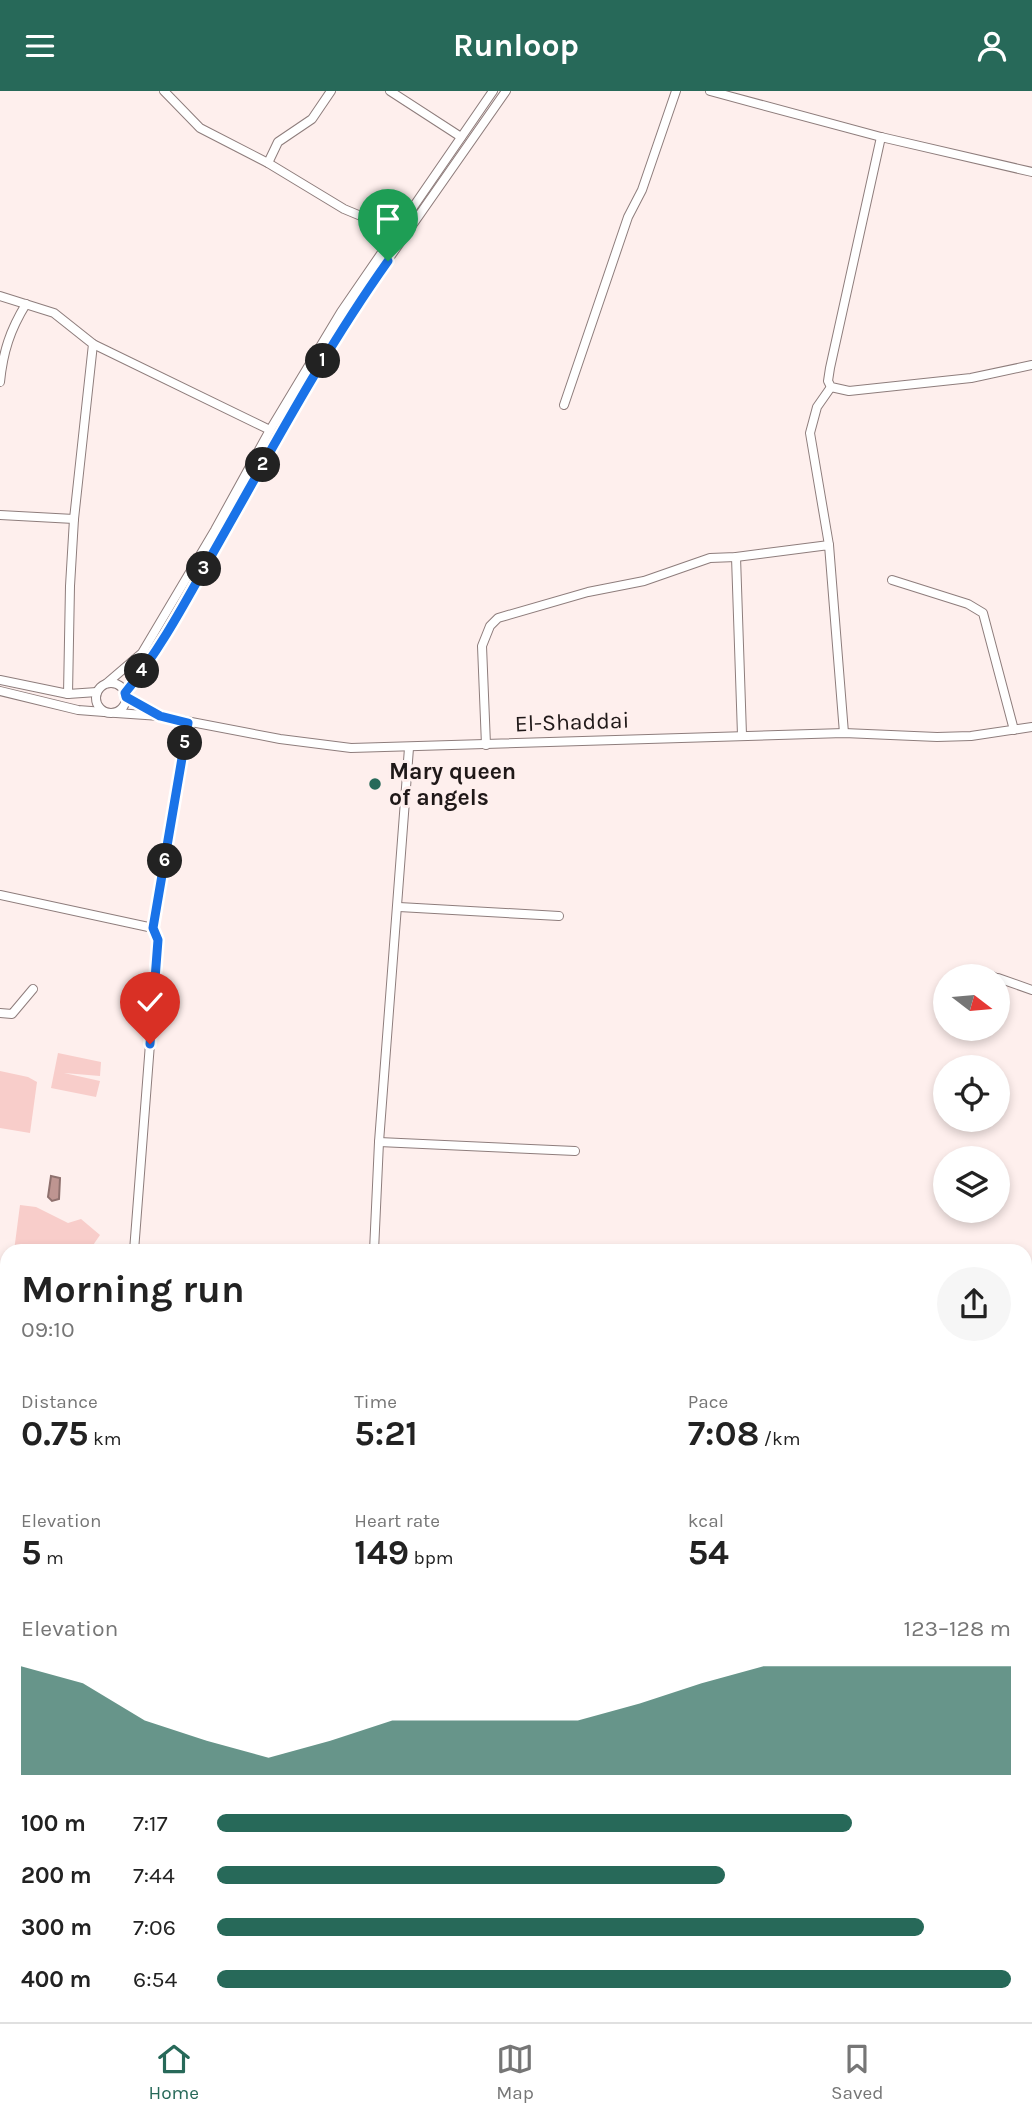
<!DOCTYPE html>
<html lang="en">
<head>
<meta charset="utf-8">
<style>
	body { margin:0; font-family:Karla,sans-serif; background:#f6f6f6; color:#222; height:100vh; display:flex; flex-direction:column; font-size:26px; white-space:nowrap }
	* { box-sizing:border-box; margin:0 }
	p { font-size:23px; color:#767676 }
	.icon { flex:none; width:38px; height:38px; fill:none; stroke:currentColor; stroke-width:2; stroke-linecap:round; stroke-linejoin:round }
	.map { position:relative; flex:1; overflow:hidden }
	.sheet { position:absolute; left:0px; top:1153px; width:1032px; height:779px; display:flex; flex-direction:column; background:#fff; border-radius:21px 21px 0 0; box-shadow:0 4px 10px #0003 }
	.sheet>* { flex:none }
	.needle { width:46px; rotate:106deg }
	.tools { position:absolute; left:933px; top:873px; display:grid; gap:14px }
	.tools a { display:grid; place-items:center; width:77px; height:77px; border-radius:50%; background:#fff; box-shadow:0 4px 10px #0003; font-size:35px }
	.pin { position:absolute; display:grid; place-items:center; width:60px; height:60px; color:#fff; margin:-72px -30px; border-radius:50% 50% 50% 0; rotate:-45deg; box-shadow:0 0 7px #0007 }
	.pin .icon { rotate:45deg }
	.km { position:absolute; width:35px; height:35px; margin:-18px; border-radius:50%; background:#222; color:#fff; font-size:19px; line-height:35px; text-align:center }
	.round { display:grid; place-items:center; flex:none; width:74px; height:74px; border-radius:37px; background:#f6f6f6 }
	.headline { display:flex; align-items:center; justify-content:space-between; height:119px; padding:0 21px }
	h1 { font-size:38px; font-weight:700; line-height:52px }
	.metrics { display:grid; grid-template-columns:repeat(3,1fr); gap:10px; height:119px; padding:7px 21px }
	.metrics div { display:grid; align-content:center }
	.metrics b { font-size:35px; font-weight:700 }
	.metrics small { font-size:19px; font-weight:400 }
	.metrics p { font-size:19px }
	.chart { height:196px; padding:14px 21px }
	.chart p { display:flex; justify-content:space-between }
	.chart svg { width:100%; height:126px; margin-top:7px; fill:#276959; opacity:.7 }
	ul { padding:0 21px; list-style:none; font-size:23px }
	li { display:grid; grid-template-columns:112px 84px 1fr; align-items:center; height:52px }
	li i { height:18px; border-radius:9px; background:#276959 }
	header { display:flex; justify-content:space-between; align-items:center; height:91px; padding:0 21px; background:#276959; color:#fff; font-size:32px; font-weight:700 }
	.tab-bar { display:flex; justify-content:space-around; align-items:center; height:98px; border-top:2px solid #e0e0e0; background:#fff; font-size:19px; color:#767676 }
	.tab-bar a { display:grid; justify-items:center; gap:4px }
	.tab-bar .active { color:#276959 }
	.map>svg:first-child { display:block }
</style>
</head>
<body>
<header><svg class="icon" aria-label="menu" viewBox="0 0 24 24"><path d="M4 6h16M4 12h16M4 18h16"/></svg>Runloop<svg class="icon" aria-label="person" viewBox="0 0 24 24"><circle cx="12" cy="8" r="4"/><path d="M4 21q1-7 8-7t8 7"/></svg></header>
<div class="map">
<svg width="1032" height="1931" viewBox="0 0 1032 1931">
	<rect width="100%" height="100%" fill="#feefed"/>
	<!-- green -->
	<g fill="#f8cdca">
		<path d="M58 962 101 971 100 985 64 982 100 990 96 1006 51 997Z"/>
		<path d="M0 980 28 986 37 991 30 1042 0 1037Z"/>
		<path d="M20 1114 36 1116 68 1132 81 1128 100 1144 89 1160H14Z"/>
		<path d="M7 1257V1307L0 1305V1282Z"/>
	</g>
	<!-- water -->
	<path fill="#be9591" stroke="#8e706d" stroke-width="2" d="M51 1085 60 1087 59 1108 52 1110 48 1106Z"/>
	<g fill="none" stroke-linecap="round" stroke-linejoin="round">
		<defs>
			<g id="minor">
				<path d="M164 0 200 37 268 72 344 118 397 140"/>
				<path d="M390 0 461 46"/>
				<path d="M710 0 881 46 1032 81"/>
				<path d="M881 46 830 277 828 290 831 296 849 300 971 287 1032 274"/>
				<path d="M268 72 278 51 312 28 331 0"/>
				<path d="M0 205 54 222 93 253 74 428 70 495 68 603"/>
				<path d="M93 253 270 339"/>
				<path d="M0 291C3 261 10 239 26 213"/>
				<path d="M564 314 628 126 642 99 676 0"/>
				<path d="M0 424 74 428"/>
				<path d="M829 454 810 342 817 316 831 296"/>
				<path d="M736 466 742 644"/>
				<path d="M892 489 968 513 983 522 1014 639"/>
				<path d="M0 589 68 603 97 601"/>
				<circle cx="111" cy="607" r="15"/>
				<path d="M107 592 142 562 215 439 270 339 341 221 493 0"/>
				<path d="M0 600 78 619 104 621"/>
				<path d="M125 602 139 586 182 516 348 226 506 0"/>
				<path d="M126 605 160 625"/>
				<path d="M116 622 160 625 280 648 351 657 844 642 937 646 971 645 1032 636"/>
				<path d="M486 654 482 555 490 535 498 527 588 501 644 490 710 467 736 466 829 454 844 642"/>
				<path d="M0 804 153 837"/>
				<path d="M399 816 559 825"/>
				<path d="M979 880 994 886"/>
				<path d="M998 887 1032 899"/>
				<path d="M0 922 12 923 33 898"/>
				<path d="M379 1051 575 1060"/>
				<path d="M134 1160 158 849 153 837 188 632"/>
				<path d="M374 1160 379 1051 409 657"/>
				<path d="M0 1197 7 1200"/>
				<path d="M1026 1234 1032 1235"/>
				<path d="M0 1315 7 1316"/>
				<path d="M1026 1329 1032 1300"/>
				<path d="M0 1486 7 1488"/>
				<path d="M0 1613 7 1614"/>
				<path d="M0 1719 7 1720"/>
				<path d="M0 1818 7 1819"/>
				<path d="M0 1922 7 1923"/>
				<path d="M33 1925 100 1928"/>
				<path d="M408 1925V1931"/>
				<path d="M730 1925 767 1931"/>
				<path d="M202 1931 203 1925"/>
				<path d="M250 1931V1925"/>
				<path d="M577 1931 578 1925"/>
				<path d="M935 1931V1925"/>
			</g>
		</defs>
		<!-- minor casing -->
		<use href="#minor" stroke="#8e7d7c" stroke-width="10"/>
		<!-- minor -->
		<use href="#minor" stroke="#fff" stroke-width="8"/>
	</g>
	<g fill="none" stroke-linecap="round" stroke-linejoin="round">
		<defs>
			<path id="route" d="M150 953 158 849 153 837 188 632 160 625 126 606 125 602C162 557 189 504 218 453 272 358 324 260 388 170"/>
		</defs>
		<!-- route casing -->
		<use href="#route" stroke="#fff" stroke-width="14"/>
		<!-- route -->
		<use href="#route" stroke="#1a73e8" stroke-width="9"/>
	</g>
	<!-- markers -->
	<circle fill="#276959" stroke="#feefed" stroke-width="2.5" cx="375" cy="693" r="7"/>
	<g text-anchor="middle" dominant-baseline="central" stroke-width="6" stroke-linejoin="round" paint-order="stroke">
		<!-- street labels -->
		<g font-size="23" fill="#1f1818" stroke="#feefed">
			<text transform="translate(572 631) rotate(-2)">El-Shaddai</text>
		</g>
		<!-- poi labels -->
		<g font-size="23" font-weight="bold" fill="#1f1818" stroke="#feefed" text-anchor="start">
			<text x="389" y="680">Mary queen<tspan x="389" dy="26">of angels</tspan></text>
		</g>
	</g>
</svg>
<div class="tools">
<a><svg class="needle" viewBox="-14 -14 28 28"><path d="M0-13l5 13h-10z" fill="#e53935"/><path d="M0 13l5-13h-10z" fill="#767676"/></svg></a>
<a><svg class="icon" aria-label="locate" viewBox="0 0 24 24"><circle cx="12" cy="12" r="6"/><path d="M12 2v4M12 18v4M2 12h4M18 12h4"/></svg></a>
<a><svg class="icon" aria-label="layers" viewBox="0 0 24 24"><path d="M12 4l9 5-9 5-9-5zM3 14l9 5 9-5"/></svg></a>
</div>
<div class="pin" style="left:388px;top:170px;background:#1e9e55"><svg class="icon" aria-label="arrive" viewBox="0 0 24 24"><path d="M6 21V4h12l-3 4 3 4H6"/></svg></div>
<div class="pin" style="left:150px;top:953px;background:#d93025"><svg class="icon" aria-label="check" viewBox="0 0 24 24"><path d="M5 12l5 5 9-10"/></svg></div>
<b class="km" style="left:323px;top:270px">1</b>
<b class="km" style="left:263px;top:374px">2</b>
<b class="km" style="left:204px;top:478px">3</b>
<b class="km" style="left:142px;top:580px">4</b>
<b class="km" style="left:185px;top:652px">5</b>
<b class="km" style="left:165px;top:770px">6</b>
<section class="sheet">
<div class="headline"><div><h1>Morning run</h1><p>09:10</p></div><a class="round"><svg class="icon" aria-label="share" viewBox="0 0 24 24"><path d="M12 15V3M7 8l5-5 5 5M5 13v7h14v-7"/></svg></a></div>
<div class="metrics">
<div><p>Distance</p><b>0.75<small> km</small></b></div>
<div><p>Time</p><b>5:21</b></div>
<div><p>Pace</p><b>7:08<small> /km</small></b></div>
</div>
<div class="metrics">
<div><p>Elevation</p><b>5<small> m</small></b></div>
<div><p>Heart rate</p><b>149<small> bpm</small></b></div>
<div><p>kcal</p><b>54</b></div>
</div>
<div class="chart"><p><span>Elevation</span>123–128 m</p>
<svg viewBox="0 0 160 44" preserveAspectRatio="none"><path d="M0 44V6L10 12L20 25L30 32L40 38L50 32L60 25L70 25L80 25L90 25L100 19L110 12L120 6L130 6L140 6L150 6L160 6V44z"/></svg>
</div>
<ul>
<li><b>100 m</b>7:17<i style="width:80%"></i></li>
<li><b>200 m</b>7:44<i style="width:64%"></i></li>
<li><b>300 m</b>7:06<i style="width:89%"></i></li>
<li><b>400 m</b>6:54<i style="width:100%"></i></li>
</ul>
</section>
</div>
<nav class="tab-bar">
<a class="active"><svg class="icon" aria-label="home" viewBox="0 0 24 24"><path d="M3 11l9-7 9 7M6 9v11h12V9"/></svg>Home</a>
<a><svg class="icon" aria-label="map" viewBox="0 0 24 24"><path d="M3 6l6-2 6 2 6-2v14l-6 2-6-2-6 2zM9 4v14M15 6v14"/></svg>Map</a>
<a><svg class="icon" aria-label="saved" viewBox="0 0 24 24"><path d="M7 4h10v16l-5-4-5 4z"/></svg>Saved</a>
</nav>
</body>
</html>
